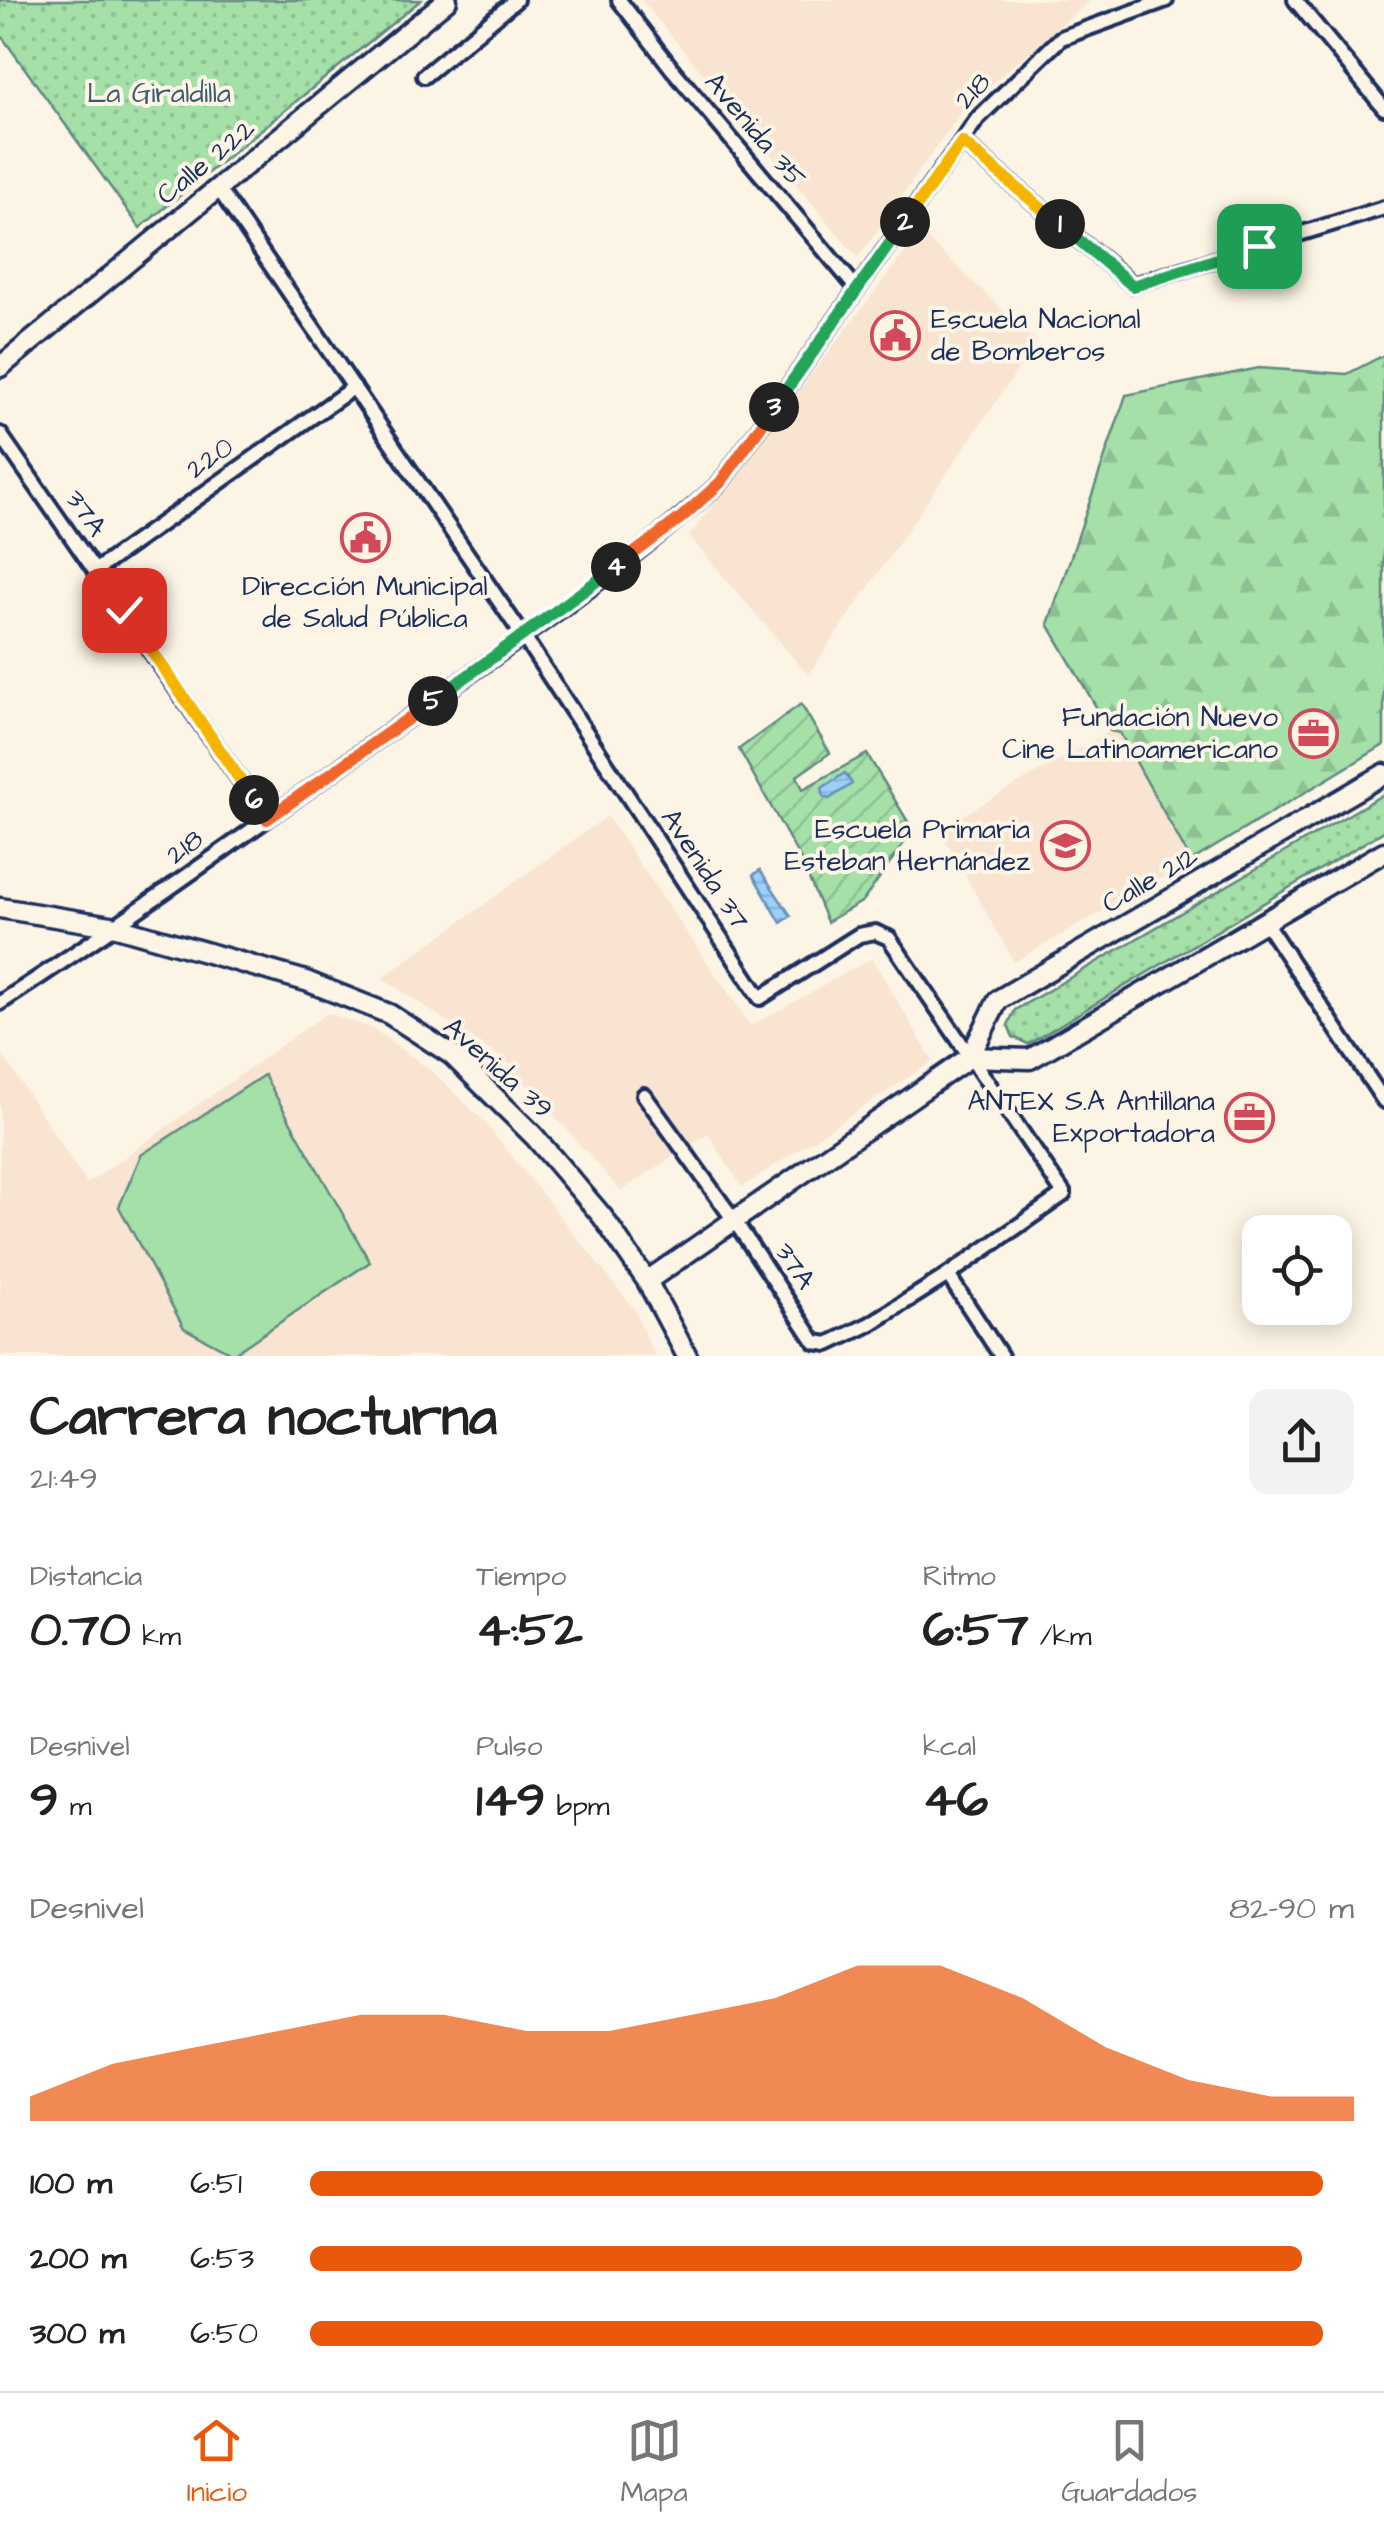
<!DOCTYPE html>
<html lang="es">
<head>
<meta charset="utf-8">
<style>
	body { margin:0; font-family:"Architects Daughter",sans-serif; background:#f2f2f2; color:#222; height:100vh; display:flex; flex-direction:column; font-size:38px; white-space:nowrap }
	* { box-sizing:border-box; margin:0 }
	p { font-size:32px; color:#767676 }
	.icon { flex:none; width:55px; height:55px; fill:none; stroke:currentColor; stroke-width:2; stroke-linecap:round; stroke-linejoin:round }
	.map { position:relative; height:1356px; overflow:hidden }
	.side { display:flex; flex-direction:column; background:#fff; flex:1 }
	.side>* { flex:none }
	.controls { position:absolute; left:1242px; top:1215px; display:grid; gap:20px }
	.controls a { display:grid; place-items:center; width:110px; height:110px; border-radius:20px; background:#fff; box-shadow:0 5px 25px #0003; font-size:50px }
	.pin { position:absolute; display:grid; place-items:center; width:85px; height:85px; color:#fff; margin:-42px; border-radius:20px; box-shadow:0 5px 15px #0006 }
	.km { position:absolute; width:50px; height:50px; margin:-25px; border-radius:50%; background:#222; color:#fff; font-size:28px; line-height:50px; text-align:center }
	.round { display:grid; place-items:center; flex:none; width:105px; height:105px; border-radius:20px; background:#f2f2f2 }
	.head { display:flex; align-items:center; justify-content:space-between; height:170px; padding:0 30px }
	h1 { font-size:55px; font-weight:700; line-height:75px }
	.stats { display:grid; grid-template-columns:repeat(3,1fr); gap:15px; height:170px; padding:10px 30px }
	.stats div { display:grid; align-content:center }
	.stats b { font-size:50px; font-weight:700 }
	.stats small { font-size:28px; font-weight:400 }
	.stats p { font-size:28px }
	.chart { height:280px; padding:20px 30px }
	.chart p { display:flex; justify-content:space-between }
	.chart svg { width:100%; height:180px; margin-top:10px; fill:#ea580c; opacity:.7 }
	ul { padding:0 30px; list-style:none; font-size:32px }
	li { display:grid; grid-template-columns:160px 120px 1fr; align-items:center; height:75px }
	li i { height:25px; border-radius:12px; background:#ea580c }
	.menu { display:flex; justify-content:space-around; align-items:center; height:140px; border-top:2px solid #e0e0e0; background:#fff; font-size:28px; color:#767676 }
	.menu a { display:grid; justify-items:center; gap:5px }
	.menu .selected { color:#ea580c }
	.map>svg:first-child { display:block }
</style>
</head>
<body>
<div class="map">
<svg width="1384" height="1356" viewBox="0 0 1384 1356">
	<defs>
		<pattern id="grass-dots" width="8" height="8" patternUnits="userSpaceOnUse" patternTransform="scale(2.5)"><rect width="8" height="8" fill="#a4e0a7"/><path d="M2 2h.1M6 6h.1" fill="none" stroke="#8dc092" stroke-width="1.8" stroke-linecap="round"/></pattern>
		<pattern id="forest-firs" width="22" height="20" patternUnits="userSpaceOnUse" patternTransform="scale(2.5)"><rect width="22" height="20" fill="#a4e0a7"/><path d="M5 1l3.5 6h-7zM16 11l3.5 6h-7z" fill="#8dc092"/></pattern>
		<pattern id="garden-furrows" width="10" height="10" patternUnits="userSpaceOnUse" patternTransform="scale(2.5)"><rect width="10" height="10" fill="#a4e0a7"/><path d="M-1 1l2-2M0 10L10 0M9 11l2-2" fill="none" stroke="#8dc092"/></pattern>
		<pattern id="water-rules" width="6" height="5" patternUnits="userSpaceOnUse" patternTransform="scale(2.5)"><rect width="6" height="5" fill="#9bd0f9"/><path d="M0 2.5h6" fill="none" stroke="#85b3d8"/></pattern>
	</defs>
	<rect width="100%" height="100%" fill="#fcf5e5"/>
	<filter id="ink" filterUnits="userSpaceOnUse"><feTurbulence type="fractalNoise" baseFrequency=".01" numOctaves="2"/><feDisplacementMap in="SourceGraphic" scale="20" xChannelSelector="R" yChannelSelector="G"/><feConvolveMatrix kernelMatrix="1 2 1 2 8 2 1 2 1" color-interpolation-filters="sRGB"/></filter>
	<g filter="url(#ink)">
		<!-- built -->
		<g fill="#f8e4d1">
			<path d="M641 0H1087L1089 2 966 105 858 258Z"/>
			<path d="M920 232 1037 342 808 675 689 536Z"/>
			<path d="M1110 731 1120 733 1191 861 1014 962 939 829Z"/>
			<path d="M607 816 751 1026 872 958 933 1061 742 1187 708 1134 621 1191 507 1062 382 978Z"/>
			<path d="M327 1013 374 1029 433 1072 483 1120 634 1309 654 1356H0V1051L87 1184Z"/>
		</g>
		<!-- grass -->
		<g fill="url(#grass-dots)" stroke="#608882" stroke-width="2.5">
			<path d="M0 0H421L140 228 0 34Z"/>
			<path d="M1384 794V831L1028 1044 1013 1037 1008 1025 1015 1010Z"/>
		</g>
		<!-- forest -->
		<path fill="url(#forest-firs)" stroke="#608882" stroke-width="2.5" d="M1384 355V745L1191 861 1120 733 1110 731 1048 624 1126 395 1259 368 1347 374Z"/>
		<!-- garden -->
		<path fill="url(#garden-furrows)" stroke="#608882" stroke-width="2.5" d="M801 704 830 753 797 776 803 789 867 754 913 830 863 901 827 922 802 862 739 749Z"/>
		<!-- pitch -->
		<path fill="#a4e0a7" stroke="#608882" stroke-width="2.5" d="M264 1075 370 1262 233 1354 184 1328 119 1207 141 1155Z"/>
		<!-- water -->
		<g fill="url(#water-rules)" stroke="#6890bb" stroke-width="2.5">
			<path d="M845 773 852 784 829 799 824 797 822 788Z"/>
			<path d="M760 870 791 916 781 923 753 875Z"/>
		</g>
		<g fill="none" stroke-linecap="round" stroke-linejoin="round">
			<defs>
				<g id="minor">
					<path d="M619 0 673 70 857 289"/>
					<path d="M1295 0 1384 108"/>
					<path d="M424 76 516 0"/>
					<path d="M962 142 1133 285 1384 208"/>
					<path d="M218 188 523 636 760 998 859 935 875 932 889 938 1064 1194 948 1275 870 1324 828 1344 815 1342 736 1223 644 1095"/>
					<path d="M0 434 267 819"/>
					<path d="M96 570 354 387"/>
					<path d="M1265 922 1384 1101"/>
					<path d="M0 1003C138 913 271 816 406 720 512 644 624 570 721 482L978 118 1061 38 1166 0"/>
					<path d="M948 1275 1001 1356"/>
				</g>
				<g id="tertiary">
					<path d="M0 908 117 927 306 981 389 1014 452 1055 534 1136 602 1216 647 1281 687 1356"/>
					<path d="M970 1057 1030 1059 1384 852"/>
					<path d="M647 1281 970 1057 998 1000 1384 774"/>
				</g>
				<path id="secondary" d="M0 367 447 0"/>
			</defs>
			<!-- minor casing -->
			<use href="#minor" stroke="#1b2f5e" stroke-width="20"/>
			<!-- tertiary casing -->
			<use href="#tertiary" stroke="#1b2f5e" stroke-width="25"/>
			<!-- secondary casing -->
			<use href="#secondary" stroke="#1b2f5e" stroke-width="25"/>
			<!-- minor -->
			<use href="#minor" stroke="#fcf5e5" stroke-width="12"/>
			<!-- tertiary -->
			<use href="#tertiary" stroke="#fcf5e5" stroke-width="18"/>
			<!-- secondary -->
			<use href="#secondary" stroke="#fcf5e5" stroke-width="18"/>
		</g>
	</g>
	<g fill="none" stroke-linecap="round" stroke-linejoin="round" filter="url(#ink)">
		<defs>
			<path id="split-1" d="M1060 224 1133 286 1259 246"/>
			<path id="split-2" d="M905 222 962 142 1060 224"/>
			<path id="split-3" d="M774 407 905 222"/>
			<path id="split-4" d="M616 567 682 517 721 482 774 407"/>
			<path id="split-5" d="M433 701 616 567"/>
			<path id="split-6" d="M254 800 267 819 433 701"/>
			<path id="split-7" d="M124 610 254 800"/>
		</defs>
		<!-- split-1 casing -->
		<use href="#split-1" stroke="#fff" stroke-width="20"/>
		<!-- split-2 casing -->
		<use href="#split-2" stroke="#fff" stroke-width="20"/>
		<!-- split-3 casing -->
		<use href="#split-3" stroke="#fff" stroke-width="20"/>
		<!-- split-4 casing -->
		<use href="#split-4" stroke="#fff" stroke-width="20"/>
		<!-- split-5 casing -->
		<use href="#split-5" stroke="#fff" stroke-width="20"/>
		<!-- split-6 casing -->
		<use href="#split-6" stroke="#fff" stroke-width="20"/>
		<!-- split-7 casing -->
		<use href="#split-7" stroke="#fff" stroke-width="20"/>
		<!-- split-1 -->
		<use href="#split-1" stroke="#22a559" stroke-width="12"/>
		<!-- split-2 -->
		<use href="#split-2" stroke="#f5b400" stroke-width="12"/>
		<!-- split-3 -->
		<use href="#split-3" stroke="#22a559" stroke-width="12"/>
		<!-- split-4 -->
		<use href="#split-4" stroke="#f0652b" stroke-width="12"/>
		<!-- split-5 -->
		<use href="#split-5" stroke="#22a559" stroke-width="12"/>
		<!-- split-6 -->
		<use href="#split-6" stroke="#f0652b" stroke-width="12"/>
		<!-- split-7 -->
		<use href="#split-7" stroke="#f5b400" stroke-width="12"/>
	</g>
	<!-- icons -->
	<defs>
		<symbol id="civic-ring" viewBox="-11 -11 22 22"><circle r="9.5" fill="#fcf5e5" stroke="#d1495b" stroke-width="1.5"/><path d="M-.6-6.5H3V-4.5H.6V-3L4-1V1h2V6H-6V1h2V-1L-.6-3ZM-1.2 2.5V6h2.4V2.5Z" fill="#d1495b"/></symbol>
		<symbol id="office-ring" viewBox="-11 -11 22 22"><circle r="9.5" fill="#fcf5e5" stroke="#d1495b" stroke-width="1.5"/><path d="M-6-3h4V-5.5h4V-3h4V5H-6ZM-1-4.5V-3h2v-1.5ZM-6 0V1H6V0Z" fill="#d1495b"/></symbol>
		<symbol id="school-ring" viewBox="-11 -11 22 22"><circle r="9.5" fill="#fcf5e5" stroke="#d1495b" stroke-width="1.5"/><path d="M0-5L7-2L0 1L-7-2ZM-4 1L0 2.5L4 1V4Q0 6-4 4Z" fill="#d1495b"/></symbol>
	</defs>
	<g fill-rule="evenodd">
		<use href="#civic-ring" x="868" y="308" width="55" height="55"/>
		<use href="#civic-ring" x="338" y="510" width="55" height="55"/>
		<use href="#office-ring" x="1286" y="706" width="55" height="55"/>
		<use href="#school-ring" x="1038" y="818" width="55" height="55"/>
		<use href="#office-ring" x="1222" y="1090" width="55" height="55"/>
	</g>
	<g text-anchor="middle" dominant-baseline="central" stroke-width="8" stroke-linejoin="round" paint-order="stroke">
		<!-- street labels -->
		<g font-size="28" fill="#1b2f5e" stroke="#fcf5e5">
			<text transform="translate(973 91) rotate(-47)">218</text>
			<text transform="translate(755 130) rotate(50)">Avenida 35</text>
			<text transform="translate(206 162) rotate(-39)">Calle 222</text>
			<text transform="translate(210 458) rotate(-35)">220</text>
			<text transform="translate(86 513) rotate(55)">37A</text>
			<text transform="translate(185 847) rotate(-36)">218</text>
			<text transform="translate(705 869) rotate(57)">Avenida 37</text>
			<text transform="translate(1150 880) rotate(-30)">Calle 212</text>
			<text transform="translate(498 1068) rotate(42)">Avenida 39</text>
			<text transform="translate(795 1266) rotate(56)">37A</text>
		</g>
		<!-- park labels -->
		<g font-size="28" fill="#3d5b70" stroke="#fcf5e5">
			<text x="159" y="93">La Giraldilla</text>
		</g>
		<!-- poi labels -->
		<g font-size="28" fill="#1b2f5e" stroke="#fcf5e5" text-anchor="end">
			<text x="931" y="319" text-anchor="start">Escuela Nacional<tspan x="931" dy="32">de Bomberos</tspan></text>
			<text x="365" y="586" text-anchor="middle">Dirección Municipal<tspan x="365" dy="32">de Salud Pública</tspan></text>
			<text x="1278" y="717">Fundación Nuevo<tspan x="1278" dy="32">Cine Latinoamericano</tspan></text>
			<text x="1030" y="829">Escuela Primaria<tspan x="1030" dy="32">Esteban Hernández</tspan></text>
			<text x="1215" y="1101">ANTEX S.A Antillana<tspan x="1215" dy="32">Exportadora</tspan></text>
		</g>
	</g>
</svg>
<div class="controls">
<a><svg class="icon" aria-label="locate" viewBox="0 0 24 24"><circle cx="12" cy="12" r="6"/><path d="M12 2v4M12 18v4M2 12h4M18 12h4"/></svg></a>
</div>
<div class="pin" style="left:1259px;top:246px;background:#1e9e55"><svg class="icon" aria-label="arrive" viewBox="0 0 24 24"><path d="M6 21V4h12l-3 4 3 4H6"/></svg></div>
<div class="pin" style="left:124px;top:610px;background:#d93025"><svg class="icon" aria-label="check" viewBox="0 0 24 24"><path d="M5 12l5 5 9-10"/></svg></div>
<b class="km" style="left:1060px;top:224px">1</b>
<b class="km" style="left:905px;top:222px">2</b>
<b class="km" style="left:774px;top:407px">3</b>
<b class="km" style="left:616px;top:567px">4</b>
<b class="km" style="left:433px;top:701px">5</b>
<b class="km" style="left:254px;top:800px">6</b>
</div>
<section class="side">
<div class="head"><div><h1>Carrera nocturna</h1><p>21:49</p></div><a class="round"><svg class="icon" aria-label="share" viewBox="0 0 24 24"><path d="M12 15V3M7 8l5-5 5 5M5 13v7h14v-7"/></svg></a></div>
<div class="stats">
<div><p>Distancia</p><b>0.70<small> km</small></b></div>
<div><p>Tiempo</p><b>4:52</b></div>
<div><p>Ritmo</p><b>6:57<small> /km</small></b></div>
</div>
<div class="stats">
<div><p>Desnivel</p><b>9<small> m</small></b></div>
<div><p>Pulso</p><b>149<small> bpm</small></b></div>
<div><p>kcal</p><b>46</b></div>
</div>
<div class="chart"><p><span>Desnivel</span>82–90 m</p>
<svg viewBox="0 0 160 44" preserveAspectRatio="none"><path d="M0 44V38L10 30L20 26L30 22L40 18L50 18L60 22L70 22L80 18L90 14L100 6L110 6L120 14L130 26L140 34L150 38L160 38V44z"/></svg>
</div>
<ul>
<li><b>100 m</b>6:51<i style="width:97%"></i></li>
<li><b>200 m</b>6:53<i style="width:95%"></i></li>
<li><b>300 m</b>6:50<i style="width:97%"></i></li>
</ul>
</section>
<nav class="menu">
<a class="selected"><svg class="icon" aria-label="home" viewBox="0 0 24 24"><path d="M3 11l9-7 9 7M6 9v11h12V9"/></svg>Inicio</a>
<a><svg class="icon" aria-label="map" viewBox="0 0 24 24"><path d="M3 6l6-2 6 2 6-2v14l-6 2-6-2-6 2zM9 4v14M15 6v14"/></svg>Mapa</a>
<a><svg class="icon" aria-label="saved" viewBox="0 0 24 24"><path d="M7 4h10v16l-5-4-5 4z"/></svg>Guardados</a>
</nav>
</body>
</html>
